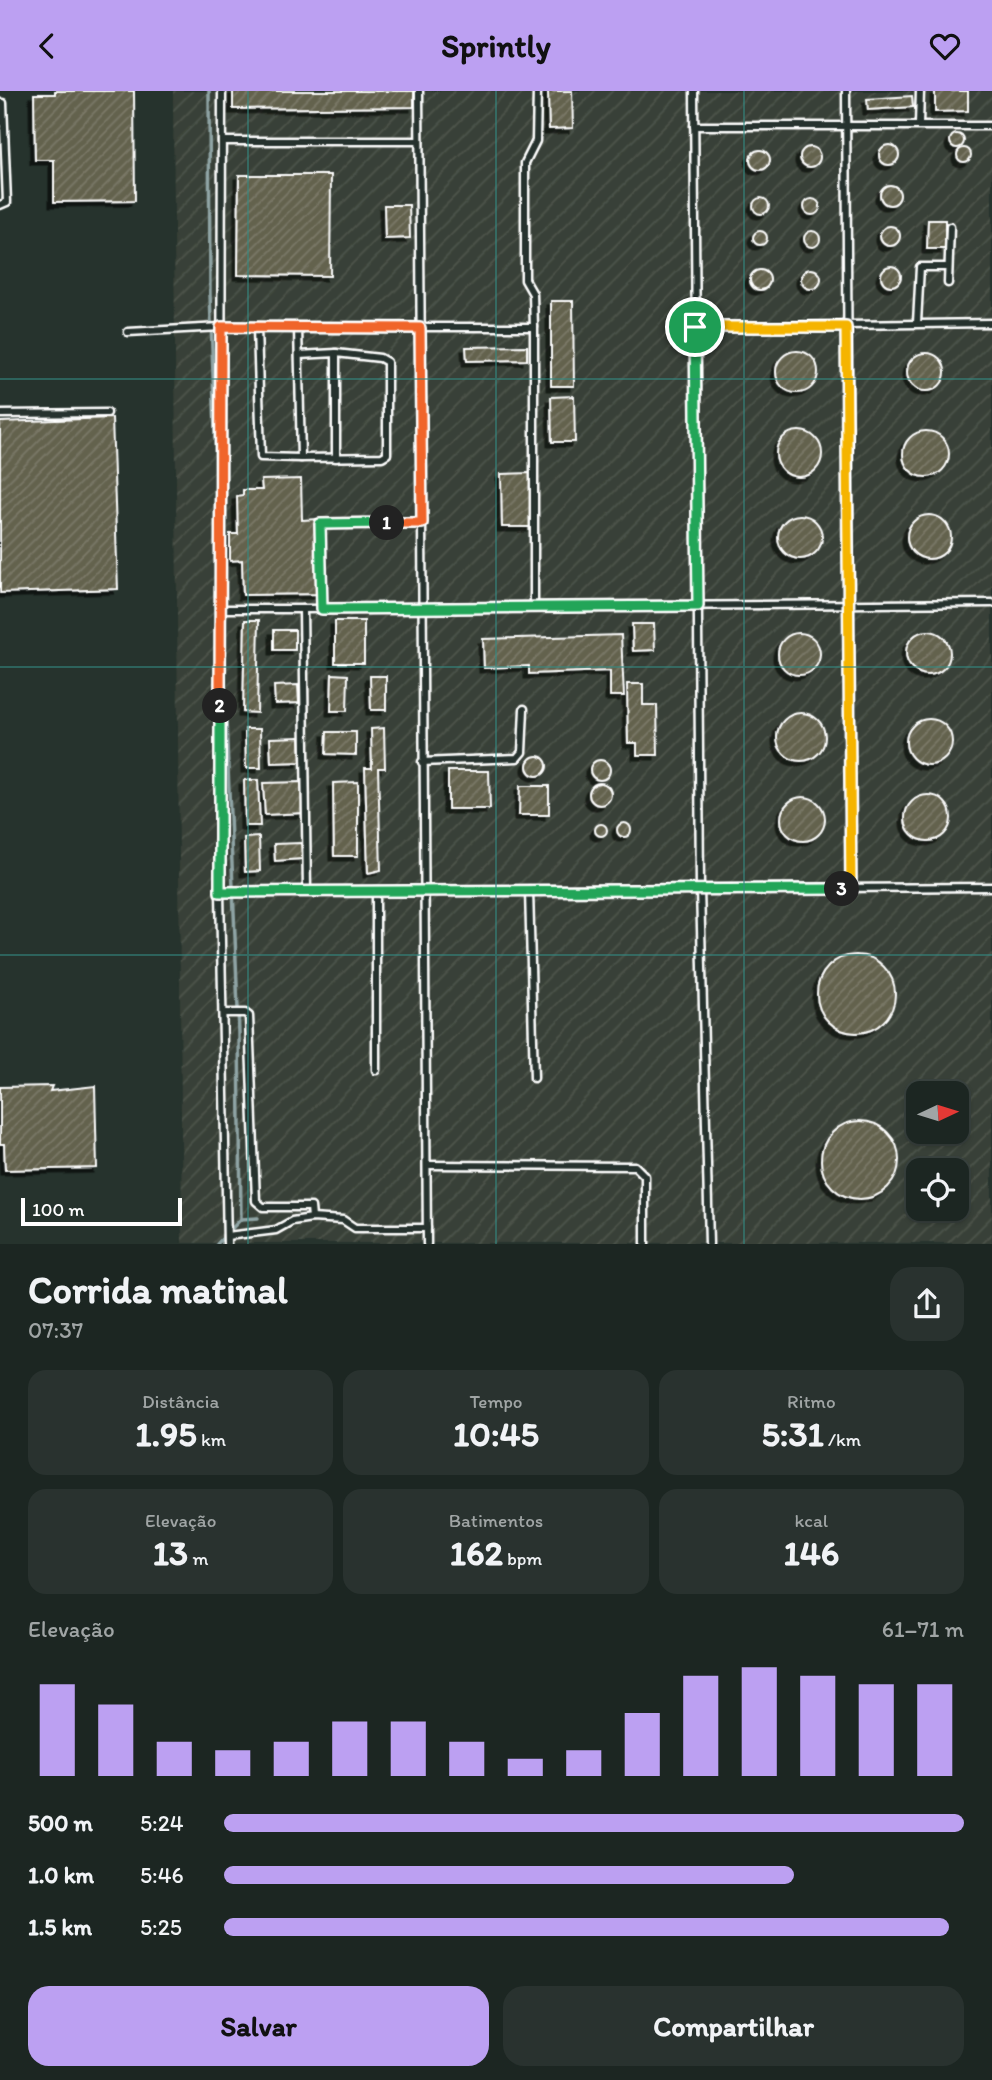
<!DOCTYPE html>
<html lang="pt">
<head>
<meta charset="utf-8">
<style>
	body { margin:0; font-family:Itim,sans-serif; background:#29322f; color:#f1f3f6; height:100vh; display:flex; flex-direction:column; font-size:26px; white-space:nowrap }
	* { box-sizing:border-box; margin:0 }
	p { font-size:23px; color:#a0a5a5 }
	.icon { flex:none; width:38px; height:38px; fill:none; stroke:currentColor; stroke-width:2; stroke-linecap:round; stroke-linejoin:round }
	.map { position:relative; height:1153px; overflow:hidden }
	.details { display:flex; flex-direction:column; background:#1c2622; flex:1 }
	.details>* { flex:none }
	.needle { width:46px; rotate:86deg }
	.fabs { position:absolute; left:906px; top:990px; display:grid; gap:14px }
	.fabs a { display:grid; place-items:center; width:63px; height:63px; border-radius:14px; background:#1c2622; box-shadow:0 2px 5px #0004,0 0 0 2px #3a4340; font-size:35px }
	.scale { position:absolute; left:21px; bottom:18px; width:161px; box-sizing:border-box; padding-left:7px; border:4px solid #fff; border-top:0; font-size:19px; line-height:24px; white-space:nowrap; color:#fff; -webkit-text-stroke:5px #26332d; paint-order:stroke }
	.pin { position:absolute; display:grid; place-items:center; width:60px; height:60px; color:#fff; margin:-30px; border:4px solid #fff; border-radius:50%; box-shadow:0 2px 7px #0007 }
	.km { position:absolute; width:35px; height:35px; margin:-18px; border-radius:50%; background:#222; color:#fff; font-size:19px; line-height:35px; text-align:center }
	.round { display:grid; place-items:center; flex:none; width:74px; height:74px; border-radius:21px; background:#29322f }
	.headline { display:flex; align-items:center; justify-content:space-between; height:119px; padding:0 28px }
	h1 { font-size:38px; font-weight:800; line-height:52px }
	.metrics { display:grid; grid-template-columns:repeat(3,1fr); gap:10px; height:119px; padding:7px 28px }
	.metrics div { display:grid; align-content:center; border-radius:18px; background:#29322f; text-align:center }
	.metrics b { font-size:35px; font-weight:800 }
	.metrics small { font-size:19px; font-weight:400 }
	.metrics p { font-size:19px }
	.chart { height:196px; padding:14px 28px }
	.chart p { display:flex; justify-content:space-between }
	.chart svg { width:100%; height:126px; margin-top:7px; stroke:#bca0f2; stroke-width:6 }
	.primary-button { display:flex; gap:14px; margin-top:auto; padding:14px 28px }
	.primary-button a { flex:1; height:80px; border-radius:21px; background:#bca0f2; color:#111; font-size:28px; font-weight:800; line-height:80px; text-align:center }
	.primary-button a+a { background:#29322f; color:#f1f3f6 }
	ul { padding:0 28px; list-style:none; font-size:23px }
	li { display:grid; grid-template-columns:112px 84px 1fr; align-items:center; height:52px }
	li i { height:18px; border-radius:9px; background:#bca0f2 }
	header { display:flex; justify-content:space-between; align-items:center; height:91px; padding:0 28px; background:#bca0f2; color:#111; font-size:32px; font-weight:800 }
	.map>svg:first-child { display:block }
</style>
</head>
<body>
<header><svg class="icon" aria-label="back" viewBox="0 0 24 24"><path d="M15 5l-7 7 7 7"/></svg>Sprintly<svg class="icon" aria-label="heart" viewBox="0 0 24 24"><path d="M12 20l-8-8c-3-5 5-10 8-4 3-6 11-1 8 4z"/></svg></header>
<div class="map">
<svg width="992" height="1153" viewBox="0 0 992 1153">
	<defs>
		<pattern id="industrial-furrows" width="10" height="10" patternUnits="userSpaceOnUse" patternTransform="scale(1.75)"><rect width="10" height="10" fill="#394137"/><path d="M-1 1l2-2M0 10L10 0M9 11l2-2" fill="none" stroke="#4d544b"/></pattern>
		<pattern id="building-hatch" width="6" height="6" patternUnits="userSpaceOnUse" patternTransform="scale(1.75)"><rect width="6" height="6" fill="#64624e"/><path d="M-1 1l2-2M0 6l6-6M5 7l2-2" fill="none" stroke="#7b7a69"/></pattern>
		<filter id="shadow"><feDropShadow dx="-4.5" dy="4.5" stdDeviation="0" flood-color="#0009"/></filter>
	</defs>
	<rect width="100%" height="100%" fill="#26332d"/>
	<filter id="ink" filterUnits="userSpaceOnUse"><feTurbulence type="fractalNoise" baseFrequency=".0143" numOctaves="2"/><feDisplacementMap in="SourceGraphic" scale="14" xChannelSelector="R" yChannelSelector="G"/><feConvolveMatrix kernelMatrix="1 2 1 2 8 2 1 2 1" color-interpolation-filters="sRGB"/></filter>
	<g filter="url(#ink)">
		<!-- industrial -->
		<path fill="url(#industrial-furrows)" fill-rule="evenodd" d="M173 0H992V1152H182ZM919 1003H957V1041H919ZM919 1080H957V1118H919Z"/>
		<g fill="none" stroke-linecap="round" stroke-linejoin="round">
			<!-- stream -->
			<g stroke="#8fa4a5" stroke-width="3.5">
				<path d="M209 0 210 203 218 418"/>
				<path d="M223 555 239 942 241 1128"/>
				<path d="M217 1153 241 1128 258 1127"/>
			</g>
		</g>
		<!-- building -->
		<g fill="url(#building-hatch)" stroke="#fff" stroke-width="2" filter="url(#shadow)">
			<path d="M55 0H134L135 110 54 111V69H35L34 3H55Z"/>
			<path d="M233 0H414V16L233 18Z"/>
			<path d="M548 0H572L573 37 549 38Z"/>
			<path d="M935 0H968V20L935 21Z"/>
			<path d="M912 5 913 16 868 19 867 8Z"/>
			<circle cx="957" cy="50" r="7"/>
			<circle cx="889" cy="64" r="10"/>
			<circle cx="810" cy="66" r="10"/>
			<circle cx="964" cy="64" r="7"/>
			<circle cx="760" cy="69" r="10"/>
			<path d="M239 84H331L330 185 238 184Z"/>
			<circle cx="890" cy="104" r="10"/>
			<circle cx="761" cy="115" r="8"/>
			<circle cx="812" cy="116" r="8"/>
			<path d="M384 114H409L410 147 385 148Z"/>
			<path d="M928 129H945V158H927Z"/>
			<circle cx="890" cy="145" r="10"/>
			<circle cx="812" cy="148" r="8"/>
			<circle cx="760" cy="147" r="7"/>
			<circle cx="891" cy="185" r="10"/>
			<circle cx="811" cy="188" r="10"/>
			<circle cx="760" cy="189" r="10"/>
			<path d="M551 210H573L574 295H551Z"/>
			<path d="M527 255V269L467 270 466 256Z"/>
			<circle cx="797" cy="281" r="21"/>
			<circle cx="926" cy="281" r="19"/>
			<path d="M574 305 575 351H552L551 306Z"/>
			<path d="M112 327 118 498 0 502V331Z"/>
			<circle cx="926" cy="363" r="23"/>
			<circle cx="799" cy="363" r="23"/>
			<path d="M530 382 531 436H502L501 383Z"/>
			<path d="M301 388 302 429 318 428 320 503 243 504 242 469 230 470V443H238L237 405 243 404V399H262L261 389Z"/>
			<circle cx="929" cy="446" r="22"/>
			<circle cx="800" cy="446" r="22"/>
			<path d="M245 529H259L257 622 243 621Z"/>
			<rect x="335" y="530" width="29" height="42"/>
			<path d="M632 533H654L655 559 633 560Z"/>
			<rect x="274" y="539" width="21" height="20"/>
			<circle cx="928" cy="562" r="22"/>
			<circle cx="799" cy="563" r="21"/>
			<path d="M621 544 624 605H610V580L529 583V575L484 577 483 548Z"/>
			<path d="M332 583 348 584 347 620H331Z"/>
			<path d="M370 585H386V619H371Z"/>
			<path d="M627 593H643V614H657L658 664H637V652H628Z"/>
			<path d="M298 594 299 612 275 613 274 595Z"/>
			<circle cx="801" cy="646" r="24"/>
			<circle cx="929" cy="651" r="23"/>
			<path d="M384 637 385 677H378L381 779 368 782 365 677H372L371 638Z"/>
			<path d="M245 638H260L261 677H246Z"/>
			<path d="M327 641H356V664L326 663Z"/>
			<path d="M300 646 301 671 271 672 270 647Z"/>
			<circle cx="537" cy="675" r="10"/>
			<circle cx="600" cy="679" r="10"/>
			<path d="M448 680H489L490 718H448Z"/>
			<path d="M244 689H258L260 735H245Z"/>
			<path d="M302 691 304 722 265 724 263 692Z"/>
			<path d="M358 691V765H334L333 692Z"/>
			<circle cx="600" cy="703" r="11"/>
			<path d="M520 695H549V724H519Z"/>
			<circle cx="928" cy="727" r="23"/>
			<circle cx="803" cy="728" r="22"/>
			<circle cx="624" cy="739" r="7"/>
			<circle cx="601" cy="739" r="6"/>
			<path d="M259 746 260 780 245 781 244 747Z"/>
			<path d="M301 752 302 768 275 770 274 753Z"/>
			<circle cx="856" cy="903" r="39"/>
			<path d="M52 995 50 1000 95 995 97 1077 5 1079 4 1053H0V996Z"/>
			<circle cx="860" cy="1069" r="39"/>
		</g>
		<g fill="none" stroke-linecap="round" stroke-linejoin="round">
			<defs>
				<g id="service">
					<path d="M222 0 220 801 227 1153"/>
					<path d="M419 0 427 1153"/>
					<path d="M694 0 700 797 709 1153"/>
					<path d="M846 0 851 798"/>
					<path d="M0 12H3L7 111 0 114"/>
					<path d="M919 34 920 0"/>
					<path d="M694 35H992"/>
					<path d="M222 50H419"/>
					<path d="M948 192 950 136"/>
					<path d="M917 232 920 176H948"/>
					<path d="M257 236 261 366 301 367"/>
					<path d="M298 236 301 367 382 366 387 363V271L380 267 336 262"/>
					<path d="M696 236 992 232"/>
					<path d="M128 241 221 236H534"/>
					<path d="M299 264 336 262V367"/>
					<path d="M0 323 107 322"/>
					<path d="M534 516V236L533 203 525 189V72L536 50 537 0"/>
					<path d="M221 518H303"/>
					<path d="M322 518 320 433 422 432"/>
					<path d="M422 671 517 667 522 661 524 618"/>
					<path d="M307 799 303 518 992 512"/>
					<path d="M529 799 534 987"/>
					<path d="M376 800V979"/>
					<path d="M220 801 992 796"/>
					<path d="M225 922H245L249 925 256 1110 263 1116H311L312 1127"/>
					<path d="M427 1074 635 1075 645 1085V1153"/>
					<path d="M227 1145 276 1139 292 1130 312 1127 343 1129 355 1137H427"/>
				</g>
			</defs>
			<!-- service casing -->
			<use href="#service" stroke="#fff" stroke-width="11"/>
			<!-- service -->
			<use href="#service" stroke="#26332d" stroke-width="6"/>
		</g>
	</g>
	<g fill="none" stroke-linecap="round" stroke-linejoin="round" filter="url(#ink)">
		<defs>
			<path id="split-1" d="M387 432 320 433 322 518 698 515 695 236"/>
			<path id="split-2" d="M220 615 221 236 420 237 422 432H387"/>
			<path id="split-3" d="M220 615V801L842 798"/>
			<path id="split-4" d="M695 236H846L851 799 842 798"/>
		</defs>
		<!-- split-1 casing -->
		<use href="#split-1" stroke="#fff" stroke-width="14"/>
		<!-- split-2 casing -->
		<use href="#split-2" stroke="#fff" stroke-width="14"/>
		<!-- split-3 casing -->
		<use href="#split-3" stroke="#fff" stroke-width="14"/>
		<!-- split-4 casing -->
		<use href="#split-4" stroke="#fff" stroke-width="14"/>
		<!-- split-1 -->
		<use href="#split-1" stroke="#22a559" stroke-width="9"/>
		<!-- split-2 -->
		<use href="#split-2" stroke="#f0652b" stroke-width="9"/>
		<!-- split-3 -->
		<use href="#split-3" stroke="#22a559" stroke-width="9"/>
		<!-- split-4 -->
		<use href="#split-4" stroke="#f5b400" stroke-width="9"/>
	</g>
	<!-- grid -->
	<path fill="none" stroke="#338b84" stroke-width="2" stroke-opacity="0.55" d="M248 0V1153M496 0V1153M744 0V1153M0 288H992M0 576H992M0 864H992"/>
</svg>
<div class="fabs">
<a><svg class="needle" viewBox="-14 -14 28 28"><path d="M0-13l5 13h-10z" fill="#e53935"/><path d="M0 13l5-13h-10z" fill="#a0a5a5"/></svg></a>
<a><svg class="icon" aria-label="locate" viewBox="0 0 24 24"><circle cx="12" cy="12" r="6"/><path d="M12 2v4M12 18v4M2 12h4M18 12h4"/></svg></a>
</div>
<div class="scale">100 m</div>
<div class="pin" style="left:695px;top:236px;background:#1e9e55"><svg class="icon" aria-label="arrive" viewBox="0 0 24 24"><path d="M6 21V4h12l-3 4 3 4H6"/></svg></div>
<b class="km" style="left:387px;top:432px">1</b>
<b class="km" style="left:220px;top:615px">2</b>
<b class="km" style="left:842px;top:798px">3</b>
</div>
<section class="details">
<div class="headline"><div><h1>Corrida matinal</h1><p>07:37</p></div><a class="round"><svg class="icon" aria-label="share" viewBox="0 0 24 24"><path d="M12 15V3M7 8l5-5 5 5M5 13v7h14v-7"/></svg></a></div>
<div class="metrics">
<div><p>Distância</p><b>1.95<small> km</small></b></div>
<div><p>Tempo</p><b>10:45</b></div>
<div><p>Ritmo</p><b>5:31<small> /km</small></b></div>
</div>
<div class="metrics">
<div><p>Elevação</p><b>13<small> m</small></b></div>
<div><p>Batimentos</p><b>162<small> bpm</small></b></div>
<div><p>kcal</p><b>146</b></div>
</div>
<div class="chart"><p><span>Elevação</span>61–71 m</p>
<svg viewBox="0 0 160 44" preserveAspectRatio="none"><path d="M5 44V12M15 44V19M25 44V32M35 44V35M45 44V32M55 44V25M65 44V25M75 44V32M85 44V38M95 44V35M105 44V22M115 44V9M125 44V6M135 44V9M145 44V12M155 44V12"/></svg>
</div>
<ul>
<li><b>500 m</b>5:24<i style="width:100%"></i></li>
<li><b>1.0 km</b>5:46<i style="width:77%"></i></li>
<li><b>1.5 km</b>5:25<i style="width:98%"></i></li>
</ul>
<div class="primary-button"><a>Salvar</a><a>Compartilhar</a></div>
</section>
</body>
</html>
